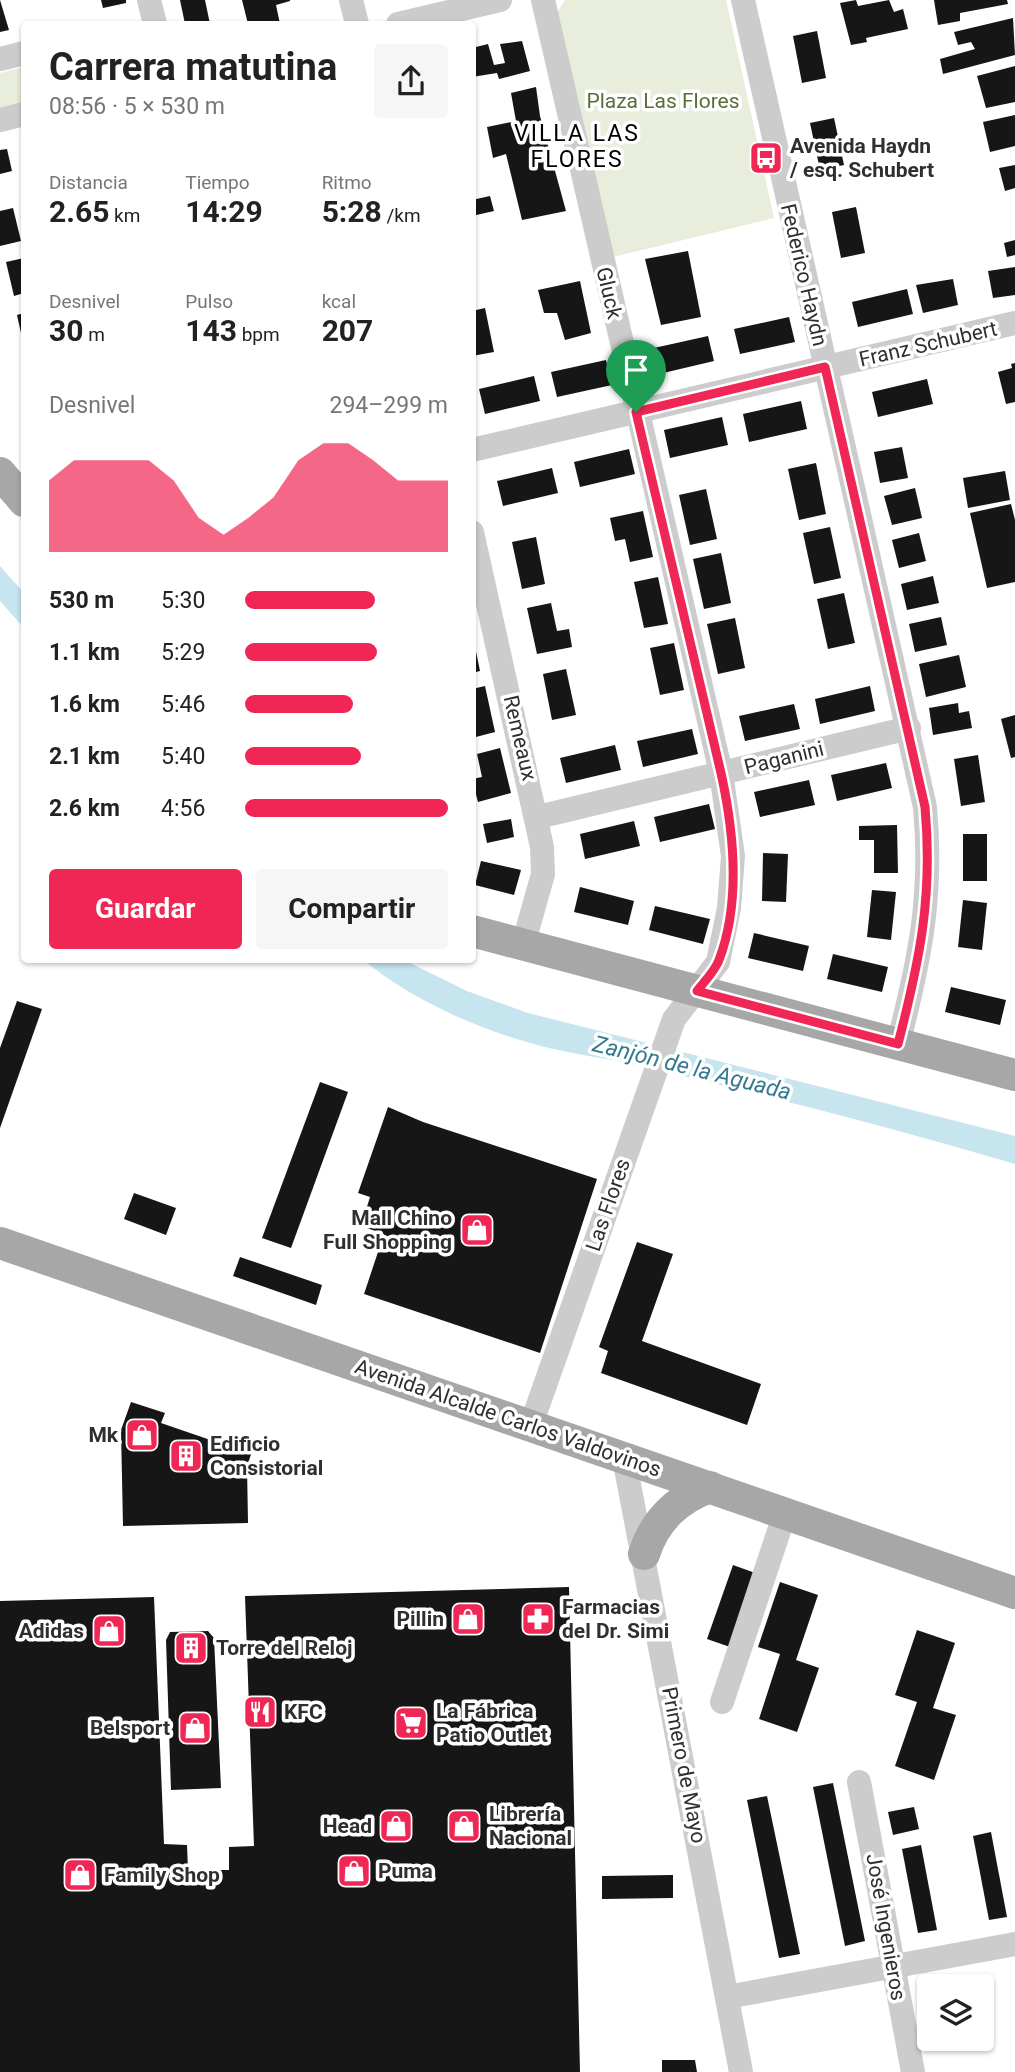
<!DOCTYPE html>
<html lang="es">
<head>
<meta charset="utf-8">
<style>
	body { margin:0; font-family:Roboto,sans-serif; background:#f6f6f6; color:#222; height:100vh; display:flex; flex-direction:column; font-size:26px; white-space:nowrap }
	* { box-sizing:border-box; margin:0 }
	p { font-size:23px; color:#767676 }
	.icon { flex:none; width:38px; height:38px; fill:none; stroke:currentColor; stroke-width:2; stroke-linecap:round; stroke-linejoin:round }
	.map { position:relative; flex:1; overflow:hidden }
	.drawer { position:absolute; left:21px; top:21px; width:455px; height:942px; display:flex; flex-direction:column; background:#fff; border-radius:7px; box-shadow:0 2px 5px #0004 }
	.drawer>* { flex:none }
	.fabs { position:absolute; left:917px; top:1974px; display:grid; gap:14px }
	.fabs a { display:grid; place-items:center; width:77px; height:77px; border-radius:7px; background:#fff; box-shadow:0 2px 5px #0004; font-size:35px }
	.pin { position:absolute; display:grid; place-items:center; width:60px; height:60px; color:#fff; margin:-72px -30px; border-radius:50% 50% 50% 0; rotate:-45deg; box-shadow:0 0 7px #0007 }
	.pin .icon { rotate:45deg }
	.round { display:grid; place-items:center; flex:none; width:74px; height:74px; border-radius:7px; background:#f6f6f6 }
	.head { display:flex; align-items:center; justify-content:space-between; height:119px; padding:0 28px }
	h1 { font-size:38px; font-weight:700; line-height:52px }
	.stats { display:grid; grid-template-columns:repeat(3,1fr); gap:10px; height:119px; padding:7px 28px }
	.stats div { display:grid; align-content:center }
	.stats b { font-size:30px; font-weight:700 }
	.stats small { font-size:19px; font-weight:400 }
	.stats p { font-size:19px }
	.chart { height:196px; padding:14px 28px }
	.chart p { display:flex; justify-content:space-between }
	.chart svg { width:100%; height:126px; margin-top:7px; fill:#f02755; opacity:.7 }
	.primary-button { display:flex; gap:14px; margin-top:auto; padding:14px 28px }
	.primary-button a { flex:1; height:80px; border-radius:7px; background:#f02755; color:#fff; font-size:28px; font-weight:700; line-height:80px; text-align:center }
	.primary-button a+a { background:#f6f6f6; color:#222 }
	ul { padding:0 28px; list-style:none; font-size:23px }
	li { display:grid; grid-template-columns:112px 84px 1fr; align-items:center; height:52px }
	li i { height:18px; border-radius:9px; background:#f02755 }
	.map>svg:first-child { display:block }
</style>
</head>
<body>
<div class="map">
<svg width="1015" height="2072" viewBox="0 0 1015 2072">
	<rect width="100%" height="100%" fill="#fff"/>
	<!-- green -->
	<g fill="#e8eddc">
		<path d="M565 0H726L774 218 613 257 558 19V11Z"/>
		<path d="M24 67V106L0 112V73Z"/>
	</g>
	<!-- water -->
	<g fill="#c7e5ee">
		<path d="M0 566 24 593V628L0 601Z"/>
		<path d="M362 959H402L467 991 528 1013 1015 1136V1164C891 1127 766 1096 641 1066 607 1058 571 1054 537 1045 475 1028 412 1000 362 959Z"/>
	</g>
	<!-- building -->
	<g fill="#161616">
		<path d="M0 0 9 30 0 32Z"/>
		<path d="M101 0H126V3L103 8Z"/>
		<path d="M180 0H205L210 24H185Z"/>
		<path d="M242 0H290V1L276 5 280 24H248Z"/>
		<path d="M856 0 858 6 889 0 894 12 903 9 908 29 866 38 867 42 851 45 840 3Z"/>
		<path d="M934 0H1007L1008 4 960 13V21L938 25Z"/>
		<path d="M1013 18 1015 55 943 74 940 59 975 49 971 42 958 45 954 32Z"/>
		<path d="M817 31 826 78 802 83 793 36Z"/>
		<path d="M522 41 530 71 499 79 497 73 472 77V48L488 44 494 65 505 63 500 44Z"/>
		<path d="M1015 66V102L986 108 977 76Z"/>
		<path d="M536 87 540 116 566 211 522 220 506 154 493 158 487 127 516 121 511 93Z"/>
		<path d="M1015 115V146L990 152 983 122Z"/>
		<path d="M834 118 844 165 820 170 810 123Z"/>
		<path d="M7 149 12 171 0 174V150Z"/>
		<path d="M1015 165V188L1005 191 999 168Z"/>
		<path d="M490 196 494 211 472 216V200Z"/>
		<path d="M856 207 865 253 841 258 832 212Z"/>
		<path d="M13 208 21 241 0 246V211Z"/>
		<path d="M1015 240V255L1007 257 1004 243Z"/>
		<path d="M688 251 701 317 661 325 645 259Z"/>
		<path d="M24 258V293L14 296 6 262Z"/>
		<path d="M1015 267V295L993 298 988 271Z"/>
		<path d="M953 279 958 305 923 313 916 285Z"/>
		<path d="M580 281 591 333 565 340 557 313H544L538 290Z"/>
		<path d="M907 289 913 314 858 327 852 302Z"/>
		<path d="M485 308 494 352 472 356V311Z"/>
		<path d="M24 313V342H23L17 315Z"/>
		<path d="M789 317 795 342 740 354 734 329Z"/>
		<path d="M708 336 714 361 659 374 654 348Z"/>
		<path d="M606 360 612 385 557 397 551 372Z"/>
		<path d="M1015 363V402L1006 404 998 372 1012 368 1011 364Z"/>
		<path d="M534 376 540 401 485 414 479 389Z"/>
		<path d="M927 379 933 404 878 417 872 392Z"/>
		<path d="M801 401 807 429 749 442 743 414Z"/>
		<path d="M722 417 728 445 670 458 664 430Z"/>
		<path d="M902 447 908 478 880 483 874 452Z"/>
		<path d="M629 449 635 474 580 487 574 462Z"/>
		<path d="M816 463 826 514 799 520 788 469Z"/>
		<path d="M552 468 558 493 503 506 497 481Z"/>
		<path d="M1005 471 1010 500 968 508 963 478Z"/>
		<path d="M915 488 922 518 892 525 884 496Z"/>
		<path d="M706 489 717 539 690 545 679 495Z"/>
		<path d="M1011 504 1015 520V582L987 588 970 513Z"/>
		<path d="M643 511 653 557 630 562 625 539 615 541 610 518Z"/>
		<path d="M830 527 841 578 814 584 803 533Z"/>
		<path d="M919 533 926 561 899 568 892 540Z"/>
		<path d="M536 537 545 584 522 589 512 542Z"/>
		<path d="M721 553 731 603 704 609 693 559Z"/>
		<path d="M933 576 939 603 907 610 901 584Z"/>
		<path d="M658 577 668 624 644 628 634 582Z"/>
		<path d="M844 593 855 643 828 649 817 599Z"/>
		<path d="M551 603 557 631 569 629 572 647 537 654 527 608Z"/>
		<path d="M941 617 947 645 915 652 909 624Z"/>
		<path d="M735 618 745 668 718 674 707 624Z"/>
		<path d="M474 642 480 671 472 673V643Z"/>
		<path d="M674 643 684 690 660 695 650 648Z"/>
		<path d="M959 655 966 687 926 697 919 664Z"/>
		<path d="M566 669 576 715 552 720 543 674Z"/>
		<path d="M485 686 495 732 472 738V689Z"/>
		<path d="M870 686 875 711 820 724 815 699Z"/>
		<path d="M958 703 959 713 969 711 972 728 933 735 929 708Z"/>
		<path d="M794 704 800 729 745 741 739 716Z"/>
		<path d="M1015 715V757L1011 758 1001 719Z"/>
		<path d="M692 729 698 754 643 767 637 741Z"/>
		<path d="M615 745 621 770 566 783 560 758Z"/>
		<path d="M500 748 511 793 478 802 472 779 482 777 477 754Z"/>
		<path d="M978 755 985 802 961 806 954 759Z"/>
		<path d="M886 763 892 788 837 801 831 775Z"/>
		<path d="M809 780 815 805 760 817 754 792Z"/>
		<path d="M709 804 715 829 660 842 654 817Z"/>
		<path d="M511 819 514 837 487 843 483 824Z"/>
		<path d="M634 821 640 846 585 859 580 834Z"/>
		<path d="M897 825 898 873H874V840H859V826Z"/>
		<rect x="963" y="834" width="24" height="47"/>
		<path d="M763 853 788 854 786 902 762 901Z"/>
		<path d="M481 861 521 870 514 895 475 885Z"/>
		<path d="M580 887 634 901 628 925 574 912Z"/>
		<path d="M872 890 896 892 891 940 867 937Z"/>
		<path d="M963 900 987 903 982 950 958 947Z"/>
		<path d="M655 906 710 919 703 944 649 930Z"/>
		<path d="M754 933 809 946 803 971 748 958Z"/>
		<path d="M833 954 888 967 882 992 827 979Z"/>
		<path d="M951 987 1006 1000 1000 1025 945 1012Z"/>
		<path d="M17 1001 42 1009 0 1128V1048Z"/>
		<path d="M320 1082 348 1092 291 1248 262 1238Z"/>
		<path d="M388 1107 423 1122 597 1179 540 1353 364 1294 384 1234 361 1226 370 1197 358 1193Z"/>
		<path d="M134 1193 176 1208 166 1235 124 1219Z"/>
		<path d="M637 1242 673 1254 642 1341 761 1384 747 1425 601 1373 608 1351 599 1347Z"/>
		<path d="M240 1257 322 1285 316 1305 233 1276Z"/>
		<path d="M131 1402 165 1413 161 1423 225 1445 228 1437 254 1446 247 1466 248 1523 123 1526 121 1430Z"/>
		<path d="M733 1565 758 1574 733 1648 707 1639Z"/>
		<path d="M780 1582 818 1595 796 1660 819 1668 797 1732 759 1719 780 1654 758 1647Z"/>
		<path d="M569 1587 580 2072H0V1601L154 1597 164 1844 187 1845 188 1870H229V1847L254 1846 245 1596Z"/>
		<path d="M917 1630 955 1643 933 1708 956 1715 934 1780 895 1766 917 1702 895 1695Z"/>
		<path d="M208 1631 214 1638 221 1788 171 1790 166 1640 170 1632Z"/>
		<path d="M833 1783 865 1941 845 1946 813 1787Z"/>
		<path d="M767 1796 800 1954 779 1958 747 1800Z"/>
		<path d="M914 1807 919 1829 893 1835 888 1812Z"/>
		<path d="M991 1832 1007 1917 989 1920 973 1836Z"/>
		<path d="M921 1845 937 1930 918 1933 902 1849Z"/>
		<path d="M673 1875V1898L602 1899V1876Z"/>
		<path d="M662 2060H695L697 2072H662Z"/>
	</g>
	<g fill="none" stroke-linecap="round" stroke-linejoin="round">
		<!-- minor -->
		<g stroke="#ccc" stroke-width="24">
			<path d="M149 0 155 24"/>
			<path d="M351 0 357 24"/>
			<path d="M743 0 925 807C933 895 920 959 898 1044"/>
			<path d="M398 24 500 0"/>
			<path d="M0 59 24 53"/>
			<path d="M0 120 24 114"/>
			<path d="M472 450 1015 323"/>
			<path d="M472 532 542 847 543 874 523 945"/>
			<path d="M538 817 909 728"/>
			<path d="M531 1425 674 1019 718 962 729 908 733 856 721 773 543 0"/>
			<path d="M624 1458 741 2072"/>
			<path d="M722 1702 785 1513"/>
			<path d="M859 1782 913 2072"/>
			<path d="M727 1997 1015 1944"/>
		</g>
		<!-- major -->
		<g stroke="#a7a7a7" stroke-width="32">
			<path d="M0 473 24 501"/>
			<path d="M472 931 1015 1075"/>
			<path d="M0 1243 1015 1593"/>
			<path d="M644 1554C655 1520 677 1499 710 1487"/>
		</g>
	</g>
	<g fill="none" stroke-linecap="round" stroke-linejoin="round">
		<defs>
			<path id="route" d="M825 367 925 807C933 896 920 959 898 1044L697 991C704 982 715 971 719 960 741 902 734 832 721 773L636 412Z"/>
		</defs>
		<!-- route casing -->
		<use href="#route" stroke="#fff" stroke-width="14"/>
		<!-- route -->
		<use href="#route" stroke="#f02755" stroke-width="9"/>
	</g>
	<!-- icons -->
	<defs>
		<symbol id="bus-square" viewBox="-11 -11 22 22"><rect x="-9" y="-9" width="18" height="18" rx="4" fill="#f02755" stroke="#fff"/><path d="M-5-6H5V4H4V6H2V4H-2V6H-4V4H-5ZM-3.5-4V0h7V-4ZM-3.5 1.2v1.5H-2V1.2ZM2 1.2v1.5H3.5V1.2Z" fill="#fff"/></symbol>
		<symbol id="shop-square" viewBox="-11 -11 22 22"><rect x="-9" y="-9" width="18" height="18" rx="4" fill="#f02755" stroke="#fff"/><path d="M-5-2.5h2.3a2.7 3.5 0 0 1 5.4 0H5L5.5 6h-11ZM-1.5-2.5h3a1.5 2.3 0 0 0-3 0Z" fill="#fff"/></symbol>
		<symbol id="building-square" viewBox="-11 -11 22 22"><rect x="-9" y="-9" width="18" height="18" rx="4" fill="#f02755" stroke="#fff"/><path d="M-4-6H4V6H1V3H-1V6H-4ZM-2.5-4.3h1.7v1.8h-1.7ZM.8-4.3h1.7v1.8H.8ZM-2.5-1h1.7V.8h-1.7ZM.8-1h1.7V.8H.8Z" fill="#fff"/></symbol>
		<symbol id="pharmacy-square" viewBox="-11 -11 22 22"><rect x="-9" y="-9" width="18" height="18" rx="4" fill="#f02755" stroke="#fff"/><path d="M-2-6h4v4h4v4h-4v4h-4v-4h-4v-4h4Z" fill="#fff"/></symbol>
		<symbol id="restaurant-square" viewBox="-11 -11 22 22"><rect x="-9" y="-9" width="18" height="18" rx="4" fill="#f02755" stroke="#fff"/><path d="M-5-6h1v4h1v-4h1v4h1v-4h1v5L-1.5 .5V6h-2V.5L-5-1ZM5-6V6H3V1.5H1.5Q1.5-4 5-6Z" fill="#fff"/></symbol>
		<symbol id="supermarket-square" viewBox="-11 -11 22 22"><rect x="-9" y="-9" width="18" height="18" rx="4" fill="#f02755" stroke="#fff"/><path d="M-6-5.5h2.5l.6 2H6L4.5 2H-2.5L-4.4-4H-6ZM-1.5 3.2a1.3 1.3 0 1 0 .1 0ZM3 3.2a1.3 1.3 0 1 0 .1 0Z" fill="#fff"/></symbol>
	</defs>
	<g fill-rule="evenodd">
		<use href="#bus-square" x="747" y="139" width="38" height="38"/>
		<use href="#shop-square" x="458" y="1211" width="38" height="38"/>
		<use href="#shop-square" x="123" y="1416" width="38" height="38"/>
		<use href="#building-square" x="167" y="1437" width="38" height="38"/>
		<use href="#shop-square" x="449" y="1600" width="38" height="38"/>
		<use href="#pharmacy-square" x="519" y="1600" width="38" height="38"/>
		<use href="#shop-square" x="90" y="1612" width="38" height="38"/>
		<use href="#building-square" x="172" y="1629" width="38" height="38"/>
		<use href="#restaurant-square" x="241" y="1693" width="38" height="38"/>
		<use href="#supermarket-square" x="392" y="1704" width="38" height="38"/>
		<use href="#shop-square" x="176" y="1709" width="38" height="38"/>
		<use href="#shop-square" x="377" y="1807" width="38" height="38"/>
		<use href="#shop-square" x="445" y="1807" width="38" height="38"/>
		<use href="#shop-square" x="335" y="1852" width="38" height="38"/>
		<use href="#shop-square" x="61" y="1856" width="38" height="38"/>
	</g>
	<g text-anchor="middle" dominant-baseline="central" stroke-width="7" stroke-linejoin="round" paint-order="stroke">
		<!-- park labels -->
		<g font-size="21" fill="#5a6e39" stroke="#fff">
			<text x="663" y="101">Plaza Las Flores</text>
		</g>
		<!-- poi labels -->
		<g font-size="21" font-weight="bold" fill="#2f2f2f" stroke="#fff" text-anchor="start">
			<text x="790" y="146">Avenida Haydn<tspan x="790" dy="24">/ esq. Schubert</tspan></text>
			<text x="452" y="1218" text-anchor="end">Mall Chino<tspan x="452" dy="24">Full Shopping</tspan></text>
			<text x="118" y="1435" text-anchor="end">Mk</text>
			<text x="210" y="1444">Edificio<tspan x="210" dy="24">Consistorial</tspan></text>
			<text x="562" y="1607">Farmacias<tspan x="562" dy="24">del Dr. Simi</tspan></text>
			<text x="444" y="1619" text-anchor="end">Pillin</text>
			<text x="84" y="1631" text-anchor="end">Adidas</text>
			<text x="216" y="1648">Torre del Reloj</text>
			<text x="436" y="1711">La Fábrica<tspan x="436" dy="24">Patio Outlet</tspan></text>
			<text x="284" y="1712">KFC</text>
			<text x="170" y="1728" text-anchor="end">Belsport</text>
			<text x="489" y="1814">Librería<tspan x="489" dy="24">Nacional</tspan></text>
			<text x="372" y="1826" text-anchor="end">Head</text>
			<text x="378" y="1871">Puma</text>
			<text x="104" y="1875">Family Shop</text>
		</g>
		<!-- street labels -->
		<g font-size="21" fill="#2f2f2f" stroke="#fff">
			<text transform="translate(804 275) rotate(77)">Federico Haydn</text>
			<text transform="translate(609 293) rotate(77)">Gluck</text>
			<text transform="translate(928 344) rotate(-13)">Franz Schubert</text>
			<text transform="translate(520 738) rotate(77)">Remeaux</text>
			<text transform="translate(784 758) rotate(-14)">Paganini</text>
			<text transform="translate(608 1205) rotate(-71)">Las Flores</text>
			<text transform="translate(508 1418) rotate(19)">Avenida Alcalde Carlos Valdovinos</text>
			<text transform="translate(684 1765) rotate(79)">Primero de Mayo</text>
			<text transform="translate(886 1927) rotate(80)">José Ingenieros</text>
		</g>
		<!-- neighbourhood labels -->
		<g font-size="23" letter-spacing="2" fill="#000" stroke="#fff">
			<text x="577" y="133">VILLA LAS<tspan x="577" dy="26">FLORES</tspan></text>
		</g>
		<!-- water labels -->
		<g font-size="23" font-style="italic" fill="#367a90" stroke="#fff">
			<text transform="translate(692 1068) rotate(14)">Zanjón de la Aguada</text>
		</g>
	</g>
</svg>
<div class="fabs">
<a><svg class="icon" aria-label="layers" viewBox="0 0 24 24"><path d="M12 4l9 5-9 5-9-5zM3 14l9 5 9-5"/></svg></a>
</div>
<div class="pin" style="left:636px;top:412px;background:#1e9e55"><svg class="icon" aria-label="arrive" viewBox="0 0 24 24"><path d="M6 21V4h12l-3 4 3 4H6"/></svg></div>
<section class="drawer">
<div class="head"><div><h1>Carrera matutina</h1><p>08:56 · 5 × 530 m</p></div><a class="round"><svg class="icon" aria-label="share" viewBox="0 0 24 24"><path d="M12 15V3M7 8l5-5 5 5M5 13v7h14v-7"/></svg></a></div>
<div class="stats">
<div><p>Distancia</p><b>2.65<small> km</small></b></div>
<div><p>Tiempo</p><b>14:29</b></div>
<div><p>Ritmo</p><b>5:28<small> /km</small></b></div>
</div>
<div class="stats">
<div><p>Desnivel</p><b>30<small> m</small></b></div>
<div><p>Pulso</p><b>143<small> bpm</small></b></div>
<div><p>kcal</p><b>207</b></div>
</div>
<div class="chart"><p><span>Desnivel</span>294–299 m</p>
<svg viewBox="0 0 160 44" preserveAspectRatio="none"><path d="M0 44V19L10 12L20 12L30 12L40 12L50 19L60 32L70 38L80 32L90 25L100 12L110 6L120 6L130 12L140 19L150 19L160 19V44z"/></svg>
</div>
<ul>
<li><b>530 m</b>5:30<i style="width:64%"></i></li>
<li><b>1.1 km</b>5:29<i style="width:65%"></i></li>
<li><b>1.6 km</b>5:46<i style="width:53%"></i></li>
<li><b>2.1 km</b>5:40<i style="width:57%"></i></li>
<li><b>2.6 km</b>4:56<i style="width:100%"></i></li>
</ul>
<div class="primary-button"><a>Guardar</a><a>Compartir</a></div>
</section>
</div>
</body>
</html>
